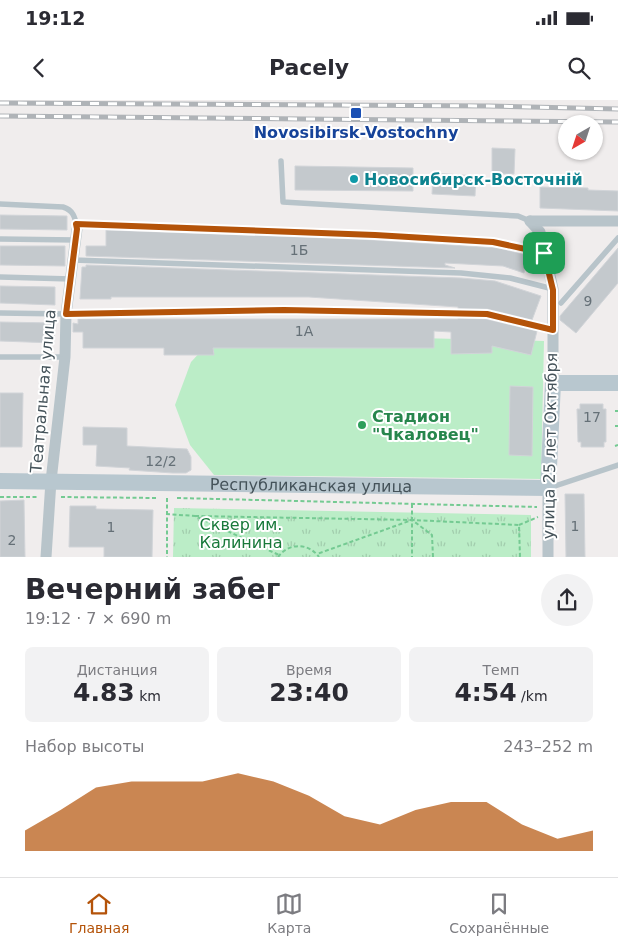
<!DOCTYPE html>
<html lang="ru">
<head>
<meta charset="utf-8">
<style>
	body { margin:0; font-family:"DejaVu Sans",sans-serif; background:#f2f2f3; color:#2b2b33; height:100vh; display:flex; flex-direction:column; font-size:19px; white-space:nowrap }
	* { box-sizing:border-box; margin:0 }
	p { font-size:16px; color:#7c7c81 }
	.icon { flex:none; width:28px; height:28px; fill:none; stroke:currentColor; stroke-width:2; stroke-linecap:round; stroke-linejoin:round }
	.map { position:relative; height:457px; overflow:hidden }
	.panel { display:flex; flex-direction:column; background:#fff; flex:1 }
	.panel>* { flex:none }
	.needle { width:32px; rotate:219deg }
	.fabs { position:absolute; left:558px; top:15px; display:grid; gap:10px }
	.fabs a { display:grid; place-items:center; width:45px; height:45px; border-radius:50%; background:#fff; box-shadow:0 1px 4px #0004; font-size:25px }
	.pin { position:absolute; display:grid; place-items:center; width:42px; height:42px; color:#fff; margin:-21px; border-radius:10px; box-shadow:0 2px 8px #0006 }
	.round { display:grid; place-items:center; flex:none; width:52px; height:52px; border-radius:26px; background:#f2f2f3 }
	.overview { display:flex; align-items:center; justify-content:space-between; height:85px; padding:0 25px }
	h1 { font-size:28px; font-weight:700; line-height:38px }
	.stats { display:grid; grid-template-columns:repeat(3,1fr); gap:8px; height:85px; padding:5px 25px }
	.stats div { display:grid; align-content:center; border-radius:8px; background:#f2f2f3; text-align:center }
	.stats b { font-size:25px; font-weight:700 }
	.stats small { font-size:14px; font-weight:400 }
	.stats p { font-size:14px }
	.chart { height:140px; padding:10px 25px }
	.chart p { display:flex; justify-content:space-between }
	.chart svg { width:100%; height:90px; margin-top:5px; fill:#b45309; opacity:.7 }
	.status { display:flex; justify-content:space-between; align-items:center; height:35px; padding:0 25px; background:#fff; direction:ltr }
	.status svg { height:14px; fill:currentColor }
	header { display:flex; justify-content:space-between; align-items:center; height:65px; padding:0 25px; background:#fff; font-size:22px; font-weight:700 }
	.tabs { display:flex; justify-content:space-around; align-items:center; height:70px; border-top:1px solid #e1e1e2; background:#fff; font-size:14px; color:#7c7c81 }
	.tabs a { display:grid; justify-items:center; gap:2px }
	.tabs .active { color:#b45309 }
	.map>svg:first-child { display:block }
</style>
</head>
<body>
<div class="status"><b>19:12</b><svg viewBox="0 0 49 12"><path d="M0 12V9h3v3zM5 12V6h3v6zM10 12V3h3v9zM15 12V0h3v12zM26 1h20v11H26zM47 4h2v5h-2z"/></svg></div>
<header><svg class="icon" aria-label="back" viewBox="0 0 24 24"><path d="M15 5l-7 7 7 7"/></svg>Pacely<svg class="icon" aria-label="search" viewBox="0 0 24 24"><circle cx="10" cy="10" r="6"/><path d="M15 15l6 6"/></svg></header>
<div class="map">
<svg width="618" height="457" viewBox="0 0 618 457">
	<defs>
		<pattern id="park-tufts" width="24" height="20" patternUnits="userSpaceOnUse" patternTransform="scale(1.25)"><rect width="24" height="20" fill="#bbedc7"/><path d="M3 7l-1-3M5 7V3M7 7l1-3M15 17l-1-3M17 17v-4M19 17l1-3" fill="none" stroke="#a2cdad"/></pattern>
	</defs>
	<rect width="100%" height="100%" fill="#f0eded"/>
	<!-- park -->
	<path fill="url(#park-tufts)" d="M174 408 531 415V457H173Z"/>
	<!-- pitch -->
	<path fill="#bbedc7" d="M218 233 544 241 541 379 214 375 190 345 175 305 191 262Z"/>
	<!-- building -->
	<g fill="#c4c9cd" stroke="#d1d4d8">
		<path d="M492 48 515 49 514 74H492Z"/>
		<path d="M295 66 413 68V91L295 90Z"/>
		<path d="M433 73 476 76 475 96 432 94Z"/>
		<path d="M540 87 588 88V90L618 91V111L540 108Z"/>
		<path d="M0 115 67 116V130L0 129Z"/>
		<path d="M106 130 357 139 499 148 527 155 524 173 503 166 445 163V165L455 168 86 156V146H106Z"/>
		<path d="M0 146H65V166L0 165Z"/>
		<path d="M618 148V183L576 233 560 220V216Z"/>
		<path d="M86 165 461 178 495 181 541 196 532 220 487 209H458V207L309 197H111V199H80L82 167H86Z"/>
		<path d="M0 186 55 187V205L0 203Z"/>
		<path d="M458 218 486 219 537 231 531 255 492 246V253L451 254V232L434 231V248H213L214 255H164V248H83V232H73V223L78 224V219H458Z"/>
		<path d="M0 222 55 223 54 243 0 241Z"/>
		<path d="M510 286 533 287 532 356 509 355Z"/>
		<path d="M0 293H23L22 347H0Z"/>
		<path d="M580 304H603V309H606V342H604V347H581V342H578L577 309H580Z"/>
		<path d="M83 327 127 328V346L187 349 191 357V370L186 373H173L129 370 130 368 96 366 97 345H83Z"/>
		<path d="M565 394H584L585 457H566Z"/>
		<path d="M24 400 25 457H0V401Z"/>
		<path d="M70 406H96V409L153 410 152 457H104V447H69Z"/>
	</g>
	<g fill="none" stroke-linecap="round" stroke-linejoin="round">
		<!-- path -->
		<g stroke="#74ca92" stroke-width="2" stroke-dasharray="4 2.5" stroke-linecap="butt">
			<path d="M615 311H618"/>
			<path d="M615 326H618"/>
			<path d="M615 346 618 345"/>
			<path d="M0 397H39"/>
			<path d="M61 397 157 398"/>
			<path d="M167 398V457"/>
			<path d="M177 398 537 407"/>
			<path d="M412 404V457"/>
			<path d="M166 414 195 416 279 455"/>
			<path d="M195 416 412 420 317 454"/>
			<path d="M519 425 538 417"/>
			<path d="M278 457C288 443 308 442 319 457"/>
			<path d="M433 457 432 435 412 420 519 425 520 457"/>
		</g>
		<!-- lane -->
		<g stroke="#b8c4ca" stroke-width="5.5">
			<path d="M281 61 283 102 518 116 530 121"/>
			<path d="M0 104 63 107C73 110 75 117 77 127"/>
			<path d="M76 124 375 135 493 142 544 153"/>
			<path d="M0 139 76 140"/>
			<path d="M73 160 461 173 510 178 553 189"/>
			<path d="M0 177 71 179"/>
			<path d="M561 203 618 138"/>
			<path d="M0 213 66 214 283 209 487 214 553 230"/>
			<path d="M0 257H65"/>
			<path d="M549 388 618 365"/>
		</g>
		<!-- street -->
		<g stroke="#b8c4ca" stroke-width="11">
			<path d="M530 121 540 132 553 189V283"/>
			<path d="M530 121H618"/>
			<path d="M548 388V457"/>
			<path d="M46 457 51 381 65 257 66 214 77 129"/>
		</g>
		<!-- secondary -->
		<path stroke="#b8c7cf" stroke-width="16" id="s1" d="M0 381 548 388 553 283H618"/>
		<defs>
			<g id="rail">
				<path d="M0 3 489 6 618 9"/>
				<path d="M0 16 618 22"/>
			</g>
		</defs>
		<!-- rail casing -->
		<use href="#rail" stroke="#afb3b7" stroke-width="5"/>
		<!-- rail -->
		<use href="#rail" stroke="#fff" stroke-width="3" stroke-dasharray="9" stroke-linecap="butt"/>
	</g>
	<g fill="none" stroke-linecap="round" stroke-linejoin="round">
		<defs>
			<path id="route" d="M76 124 375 135 493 142 544 153 553 190V230L487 214 284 210 66 214 77 129Z"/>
		</defs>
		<!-- route casing -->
		<use href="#route" stroke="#fff" stroke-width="10"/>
		<!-- route -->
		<use href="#route" stroke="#b45309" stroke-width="6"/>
	</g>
	<!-- markers -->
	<rect fill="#1a4fb4" stroke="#fff" stroke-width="2" x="350" y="7" width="12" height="12" rx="2.5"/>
	<circle fill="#0f9aa8" stroke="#fff" stroke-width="2" cx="354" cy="79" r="5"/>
	<circle fill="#2e9e5b" stroke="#fff" stroke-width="2" cx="362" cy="325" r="5"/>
	<g text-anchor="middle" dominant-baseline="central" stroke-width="4" stroke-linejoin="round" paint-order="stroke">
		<!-- number labels -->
		<g font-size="14" fill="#657077">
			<text x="299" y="150">1Б</text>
			<text x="588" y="201">9</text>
			<text x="304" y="231">1А</text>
			<text x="592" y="317">17</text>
			<text x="161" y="361">12/2</text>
			<text x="575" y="426">1</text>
			<text x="111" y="427">1</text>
			<text x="12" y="440">2</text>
		</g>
		<!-- transit labels -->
		<g font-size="16" font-weight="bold" fill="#164399" stroke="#fff">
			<text x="356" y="32">Novosibirsk-Vostochny</text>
		</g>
		<!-- culture labels -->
		<g font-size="16" font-weight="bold" fill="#0d838f" stroke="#fff" text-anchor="start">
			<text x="364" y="79">Новосибирск-Восточній</text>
		</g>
		<!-- street labels -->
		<g font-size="16" fill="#45535a" stroke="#fff">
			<text transform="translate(43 291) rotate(-85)">Театральная улица</text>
			<text transform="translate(550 346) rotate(-89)">улица 25 лет Октября</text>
			<text stroke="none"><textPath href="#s1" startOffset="311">Республиканская улица</textPath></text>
		</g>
		<!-- leisure labels -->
		<g font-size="16" font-weight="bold" fill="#27864d" stroke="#fff" text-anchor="start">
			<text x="372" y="316">Стадион<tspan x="372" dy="18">"Чкаловец"</tspan></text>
		</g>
		<!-- park labels -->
		<g font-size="16" fill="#18793a" stroke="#fff">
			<text x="241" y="424">Сквер им.<tspan x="241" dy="18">Калинина</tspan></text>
		</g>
	</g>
</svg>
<div class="fabs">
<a><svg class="needle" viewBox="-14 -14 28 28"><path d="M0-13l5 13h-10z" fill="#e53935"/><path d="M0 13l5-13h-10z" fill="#7c7c81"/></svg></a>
</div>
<div class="pin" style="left:544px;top:153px;background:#1e9e55"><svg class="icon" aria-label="arrive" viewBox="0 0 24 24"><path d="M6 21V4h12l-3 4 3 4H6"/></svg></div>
</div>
<section class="panel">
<div class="overview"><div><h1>Вечерний забег</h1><p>19:12 · 7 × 690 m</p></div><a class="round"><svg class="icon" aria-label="share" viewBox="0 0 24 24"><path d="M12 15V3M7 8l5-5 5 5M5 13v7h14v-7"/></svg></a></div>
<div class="stats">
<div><p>Дистанция</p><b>4.83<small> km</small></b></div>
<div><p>Время</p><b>23:40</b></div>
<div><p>Темп</p><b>4:54<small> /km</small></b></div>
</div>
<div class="chart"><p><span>Набор высоты</span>243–252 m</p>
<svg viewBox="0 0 160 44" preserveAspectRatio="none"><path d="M0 44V34L10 24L20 13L30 10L40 10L50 10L60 6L70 10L80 17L90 27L100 31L110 24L120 20L130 20L140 31L150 38L160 34V44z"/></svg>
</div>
</section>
<nav class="tabs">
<a class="active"><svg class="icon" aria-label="home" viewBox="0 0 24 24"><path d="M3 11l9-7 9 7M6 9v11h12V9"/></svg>Главная</a>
<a><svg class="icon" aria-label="map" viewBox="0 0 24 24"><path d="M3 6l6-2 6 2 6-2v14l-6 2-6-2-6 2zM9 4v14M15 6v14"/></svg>Карта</a>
<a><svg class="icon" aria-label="saved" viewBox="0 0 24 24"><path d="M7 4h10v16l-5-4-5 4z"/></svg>Сохранённые</a>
</nav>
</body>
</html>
